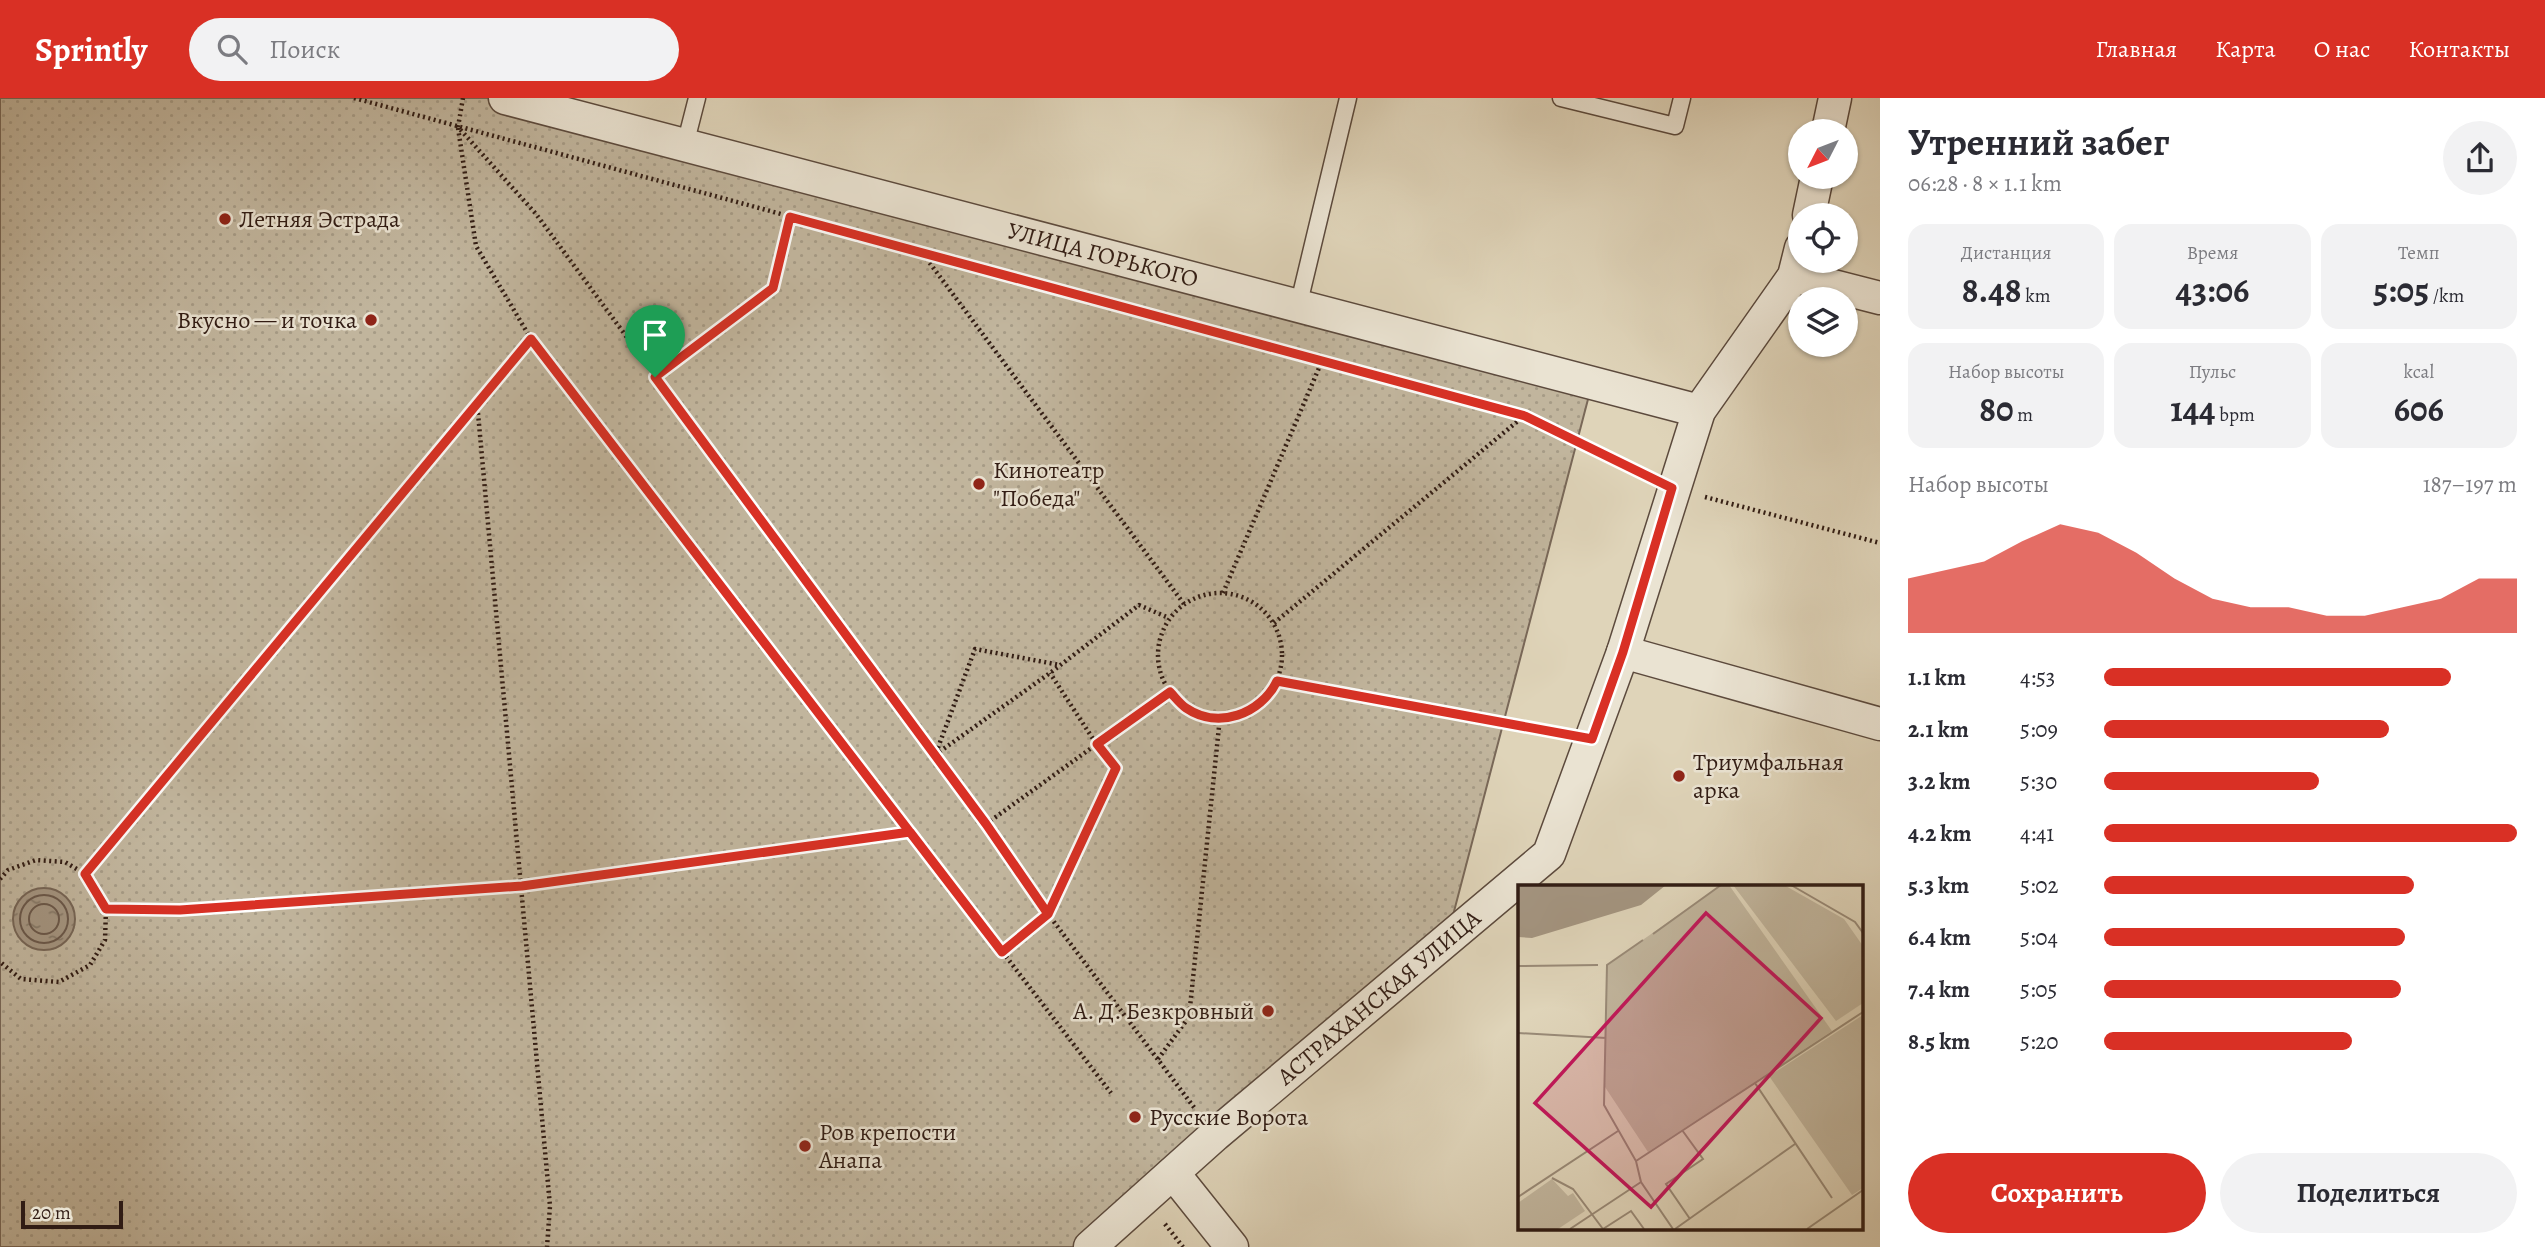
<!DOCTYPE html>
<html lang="ru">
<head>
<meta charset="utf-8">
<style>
	body { margin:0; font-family:Alegreya,serif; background:#f2f2f3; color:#2b2b33; height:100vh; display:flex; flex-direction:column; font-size:26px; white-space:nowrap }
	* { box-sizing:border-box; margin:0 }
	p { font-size:23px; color:#7c7c81 }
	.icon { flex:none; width:38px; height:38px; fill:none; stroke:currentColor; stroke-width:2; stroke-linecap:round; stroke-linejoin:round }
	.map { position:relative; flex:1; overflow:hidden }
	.details { display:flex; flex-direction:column; background:#fff; width:665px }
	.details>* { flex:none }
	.needle { width:46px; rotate:228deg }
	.fabs { position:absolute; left:1788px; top:21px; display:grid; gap:14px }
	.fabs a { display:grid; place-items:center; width:70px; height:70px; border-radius:50%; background:#fff; box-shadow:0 2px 5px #0004; font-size:35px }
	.scale { position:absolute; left:21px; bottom:18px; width:102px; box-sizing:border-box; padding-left:7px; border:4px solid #311c14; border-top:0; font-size:19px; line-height:24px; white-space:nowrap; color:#311c14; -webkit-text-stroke:5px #eae3d2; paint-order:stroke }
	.pin { position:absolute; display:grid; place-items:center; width:60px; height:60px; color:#fff; margin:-72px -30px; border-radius:50% 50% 50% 0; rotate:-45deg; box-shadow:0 0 7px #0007 }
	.pin .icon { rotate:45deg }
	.round { display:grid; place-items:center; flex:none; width:74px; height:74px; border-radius:37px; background:#f2f2f3 }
	.head { display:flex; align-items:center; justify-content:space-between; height:119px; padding:0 28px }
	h1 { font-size:38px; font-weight:600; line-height:52px }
	.figures { display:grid; grid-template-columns:repeat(3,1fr); gap:10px; height:119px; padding:7px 28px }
	.figures div { display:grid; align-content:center; border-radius:18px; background:#f2f2f3; text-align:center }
	.figures b { font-size:35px; font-weight:600 }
	.figures small { font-size:19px; font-weight:400 }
	.figures p { font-size:19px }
	.chart { height:196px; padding:14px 28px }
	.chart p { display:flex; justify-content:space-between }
	.chart svg { width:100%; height:126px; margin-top:7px; fill:#d93025; opacity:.7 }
	.button { display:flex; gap:14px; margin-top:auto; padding:14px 28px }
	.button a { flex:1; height:80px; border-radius:42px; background:#d93025; color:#fff; font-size:28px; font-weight:600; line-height:80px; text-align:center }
	.button a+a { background:#f2f2f3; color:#2b2b33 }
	ul { padding:0 28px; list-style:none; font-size:23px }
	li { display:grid; grid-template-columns:112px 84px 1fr; align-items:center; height:52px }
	li i { height:18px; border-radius:9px; background:#d93025 }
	header { display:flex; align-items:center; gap:42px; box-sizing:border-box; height:98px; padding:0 35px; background:#d93025; color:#fff }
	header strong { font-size:33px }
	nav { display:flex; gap:38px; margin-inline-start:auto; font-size:24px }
	.search { width:490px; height:63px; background:#f2f2f3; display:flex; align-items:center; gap:18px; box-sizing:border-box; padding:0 24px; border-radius:38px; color:#7c7c81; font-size:26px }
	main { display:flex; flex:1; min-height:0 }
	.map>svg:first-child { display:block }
</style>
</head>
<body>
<header>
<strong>Sprintly</strong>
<div class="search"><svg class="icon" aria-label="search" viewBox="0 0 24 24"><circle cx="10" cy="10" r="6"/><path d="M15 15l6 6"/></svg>Поиск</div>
<nav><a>Главная</a><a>Карта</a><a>О нас</a><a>Контакты</a></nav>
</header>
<main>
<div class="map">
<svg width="1880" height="1149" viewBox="0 0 1880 1149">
	<defs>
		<pattern id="grass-dots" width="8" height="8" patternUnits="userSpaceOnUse" patternTransform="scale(1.75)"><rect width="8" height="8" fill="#c1b59d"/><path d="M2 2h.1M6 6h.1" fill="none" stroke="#a69b86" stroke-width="1.8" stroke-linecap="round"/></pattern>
		<pattern id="water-ripples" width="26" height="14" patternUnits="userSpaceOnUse" patternTransform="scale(1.75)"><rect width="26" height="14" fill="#a49581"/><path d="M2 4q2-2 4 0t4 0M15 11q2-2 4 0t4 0" fill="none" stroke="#867968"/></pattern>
	</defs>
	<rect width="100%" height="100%" fill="#dfd4b9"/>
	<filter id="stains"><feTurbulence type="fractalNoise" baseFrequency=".00286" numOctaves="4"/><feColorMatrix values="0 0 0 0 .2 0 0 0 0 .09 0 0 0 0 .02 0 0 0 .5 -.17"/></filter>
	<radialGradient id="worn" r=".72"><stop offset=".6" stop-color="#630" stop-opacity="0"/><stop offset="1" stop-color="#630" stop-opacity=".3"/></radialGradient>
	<!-- grass -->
	<path fill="url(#grass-dots)" stroke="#796858" stroke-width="2" d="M0 0H505L1592 286 1446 844 1090 1149H0Z"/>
	<!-- water -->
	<circle fill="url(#water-ripples)" stroke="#766555" stroke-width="2" cx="44" cy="821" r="31"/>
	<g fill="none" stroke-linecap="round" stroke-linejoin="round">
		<!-- shore -->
		<g stroke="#6a584a" stroke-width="2">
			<circle cx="44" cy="821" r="24"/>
			<circle cx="44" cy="821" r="15"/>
		</g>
		<defs>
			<g id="lane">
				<path d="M1561 0 1675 28 1682 0"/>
				<path d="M685 47 697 0"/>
				<path d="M1298 209 1348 0"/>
			</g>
			<g id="street">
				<path id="s1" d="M505 0 1699 313"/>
				<path d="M1828 33 1835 0"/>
				<path d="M1809 117 1817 79"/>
				<path d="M1794 178 1880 200"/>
				<path d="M1623 554 1880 626"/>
				<path d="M1173 1075 1232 1149"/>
				<path id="s2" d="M1090 1149 1215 1037 1549 756 1623 554 1699 313 1794 178 1801 150"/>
			</g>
		</defs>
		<!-- lane casing -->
		<use href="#lane" stroke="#5c4a3d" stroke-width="19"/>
		<!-- street casing -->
		<use href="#street" stroke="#5c4a3d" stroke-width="35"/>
		<!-- path -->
		<g stroke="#311c14" stroke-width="4.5" stroke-dasharray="2 3.5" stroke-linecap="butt">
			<path d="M354 0 1525 318 1644 377"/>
			<path d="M463 0 458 29 536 116 986 726 1048 816 1196 1012"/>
			<path d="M458 30 476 148 531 241 1111 995"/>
			<path d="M923 156 1184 506"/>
			<path d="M655 279 773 190 791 119"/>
			<path d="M477 304 550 1108 547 1149"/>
			<path d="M1705 399 1880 445"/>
			<circle cx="1220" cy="557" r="62"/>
			<path d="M1223 495 1322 263"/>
			<path d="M1274 525 1524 318"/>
			<path d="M1277 583 1558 635"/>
			<path d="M936 655 975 551 1060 567"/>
			<path d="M935 657 1050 575 1139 507 1169 520"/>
			<path d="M986 726 1169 594"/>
			<path d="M85 776 531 241"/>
			<path d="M0 781 8 772 36 762 65 764 85 776 106 811 105 842 90 867 59 884 21 881 0 864"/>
			<path d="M106 811 180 812 522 788 910 734"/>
			<path d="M1002 854 1048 816 1116 670 1097 647 1050 575"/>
			<path d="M1158 961 1189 919 1220 619"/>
			<path d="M1165 1126 1183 1149"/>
		</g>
		<!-- lane -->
		<use href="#lane" stroke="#eae3d2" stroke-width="16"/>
		<!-- street -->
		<use href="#street" stroke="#eae3d2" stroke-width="32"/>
	</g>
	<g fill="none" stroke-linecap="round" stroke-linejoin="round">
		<defs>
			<path id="route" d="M655 279 986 726 1048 816 1002 854 910 734 522 788 180 812 106 811 85 776 531 241C688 446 845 650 1002 854L1048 816 1116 670 1097 646 1170 594C1175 599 1180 606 1186 610 1218 632 1261 616 1277 583L1592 641 1623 554 1672 390 1525 318 790 119 773 190 655 279"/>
		</defs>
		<!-- route casing -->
		<use href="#route" stroke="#fff" stroke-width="14"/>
		<!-- route -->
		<use href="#route" stroke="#d93025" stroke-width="9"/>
	</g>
	<!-- markers -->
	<g fill="#8f2418" stroke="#eae3d2" stroke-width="2.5">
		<circle cx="225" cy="121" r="7"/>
		<circle cx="371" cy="222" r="7"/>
		<circle cx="979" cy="386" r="7"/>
		<circle cx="1679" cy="678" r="7"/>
		<circle cx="1268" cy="913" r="7"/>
		<circle cx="1135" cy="1019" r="7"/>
		<circle cx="805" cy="1048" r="7"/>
	</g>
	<g text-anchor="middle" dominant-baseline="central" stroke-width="5" stroke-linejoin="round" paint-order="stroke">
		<!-- poi labels -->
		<g font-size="24" fill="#311c14" stroke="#eae3d2" text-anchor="start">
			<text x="239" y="121">Летняя Эстрада</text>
			<text x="357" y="222" text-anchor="end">Вкусно — и точка</text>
			<text x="993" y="372">Кинотеатр<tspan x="993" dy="28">"Победа"</tspan></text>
			<text x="1693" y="664">Триумфальная<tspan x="1693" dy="28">арка</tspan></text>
			<text x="1254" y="913" text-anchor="end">А. Д. Безкровный</text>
			<text x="1149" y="1019">Русские Ворота</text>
			<text x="819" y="1034">Ров крепости<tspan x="819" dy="28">Анапа</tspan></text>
		</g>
		<!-- street labels -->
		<g font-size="24" fill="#311c14" stroke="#eae3d2">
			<text stroke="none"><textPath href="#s1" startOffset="618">УЛИЦА ГОРЬКОГО</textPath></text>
			<text stroke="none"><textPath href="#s2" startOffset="382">АСТРАХАНСКАЯ УЛИЦА</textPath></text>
		</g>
	</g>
	<!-- overview -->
	<g transform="translate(1518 787)">
		<rect width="345" height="345" fill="#dfd4b9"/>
		<path d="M203 0H211L314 146 130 267 87 202 89 80ZM215 0H266L326 34 345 61V118L318 136ZM345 130V303L334 310 251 191ZM34 294 50 311 55 308 67 326 40 344H0V318Z" fill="#c1b59d"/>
		<path d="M0 0H148L123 20 14 53 0 52Z" fill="#a49581"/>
		<path fill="none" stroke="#998a77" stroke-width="2" d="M273 0 337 37 345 48M135 49 203 0M125 55 89 80 86 220 118 276 123 297 155 344M0 81 80 80M0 148 88 153M237 198 314 313M164 245 185 274 148 299 172 334M118 276 345 127M34 293 55 304 85 344 113 326 126 344M0 312 100 246M52 344 123 297M157 344 277 259M289 344 345 305"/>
		<path fill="#c2185b" fill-opacity="0.15" stroke="#c2185b" stroke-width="3.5" d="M188 28 303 133 133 322 17 218Z"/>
		<rect width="345" height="345" fill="none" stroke="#311c14" stroke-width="3.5"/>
	</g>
	<rect width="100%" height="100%" filter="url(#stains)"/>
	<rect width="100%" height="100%" fill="url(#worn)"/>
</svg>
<div class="fabs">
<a><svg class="needle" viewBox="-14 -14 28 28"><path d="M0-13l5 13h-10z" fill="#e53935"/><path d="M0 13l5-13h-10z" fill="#7c7c81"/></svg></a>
<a><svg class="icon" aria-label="locate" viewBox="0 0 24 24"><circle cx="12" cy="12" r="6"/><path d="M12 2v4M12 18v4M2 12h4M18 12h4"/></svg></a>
<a><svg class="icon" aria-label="layers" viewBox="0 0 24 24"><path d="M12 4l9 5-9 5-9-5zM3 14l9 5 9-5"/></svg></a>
</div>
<div class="scale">20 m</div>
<div class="pin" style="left:655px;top:279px;background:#1e9e55"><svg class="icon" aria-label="arrive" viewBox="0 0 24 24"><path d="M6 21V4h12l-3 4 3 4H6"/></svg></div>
</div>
<section class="details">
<div class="head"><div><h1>Утренний забег</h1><p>06:28 · 8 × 1.1 km</p></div><a class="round"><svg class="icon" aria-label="share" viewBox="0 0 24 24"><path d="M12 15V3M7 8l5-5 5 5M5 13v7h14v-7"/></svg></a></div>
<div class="figures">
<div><p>Дистанция</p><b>8.48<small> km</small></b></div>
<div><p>Время</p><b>43:06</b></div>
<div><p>Темп</p><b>5:05<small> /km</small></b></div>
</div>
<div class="figures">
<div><p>Набор высоты</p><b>80<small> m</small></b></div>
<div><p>Пульс</p><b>144<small> bpm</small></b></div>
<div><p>kcal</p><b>606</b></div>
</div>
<div class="chart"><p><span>Набор высоты</span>187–197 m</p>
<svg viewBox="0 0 160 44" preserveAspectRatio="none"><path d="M0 44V25L10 22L20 19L30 12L40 6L50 9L60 16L70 25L80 32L90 35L100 35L110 38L120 38L130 35L140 32L150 25L160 25V44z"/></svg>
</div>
<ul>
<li><b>1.1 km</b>4:53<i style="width:84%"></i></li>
<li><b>2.1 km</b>5:09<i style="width:69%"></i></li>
<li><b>3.2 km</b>5:30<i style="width:52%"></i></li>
<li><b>4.2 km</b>4:41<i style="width:100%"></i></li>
<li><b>5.3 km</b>5:02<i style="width:75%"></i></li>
<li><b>6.4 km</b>5:04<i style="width:73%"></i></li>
<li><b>7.4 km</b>5:05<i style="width:72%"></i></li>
<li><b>8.5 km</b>5:20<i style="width:60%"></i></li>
</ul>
<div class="button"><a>Сохранить</a><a>Поделиться</a></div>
</section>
</main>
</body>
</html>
